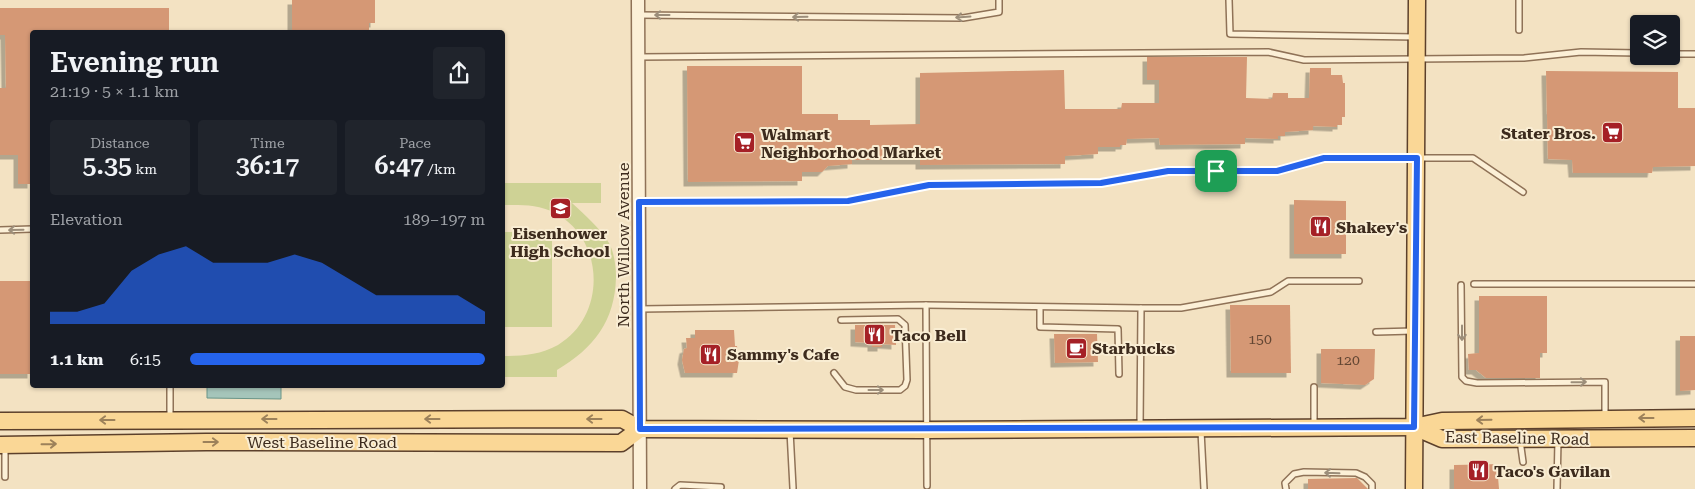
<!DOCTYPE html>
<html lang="en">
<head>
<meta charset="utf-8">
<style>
	body { margin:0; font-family:"Roboto Serif",serif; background:#20242c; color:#f1f3f6; height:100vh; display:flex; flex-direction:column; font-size:19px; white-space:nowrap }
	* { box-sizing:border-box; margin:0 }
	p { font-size:16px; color:#9ea1a6 }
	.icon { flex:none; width:28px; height:28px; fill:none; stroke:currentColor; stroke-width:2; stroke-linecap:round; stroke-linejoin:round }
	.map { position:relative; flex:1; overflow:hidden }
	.panel { position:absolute; left:30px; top:30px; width:475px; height:358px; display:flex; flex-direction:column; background:#171b24; border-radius:5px; box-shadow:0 1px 4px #0004 }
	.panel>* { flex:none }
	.fabs { position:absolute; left:1630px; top:15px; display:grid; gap:10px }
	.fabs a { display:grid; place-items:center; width:50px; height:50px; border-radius:5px; background:#171b24; box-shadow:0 1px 4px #0004; font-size:25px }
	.pin { position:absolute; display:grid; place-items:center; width:42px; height:42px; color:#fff; margin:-21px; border-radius:10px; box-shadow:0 2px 8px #0006 }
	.round { display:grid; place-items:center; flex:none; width:52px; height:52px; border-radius:5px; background:#20242c }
	.head { display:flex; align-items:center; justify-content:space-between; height:85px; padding:0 20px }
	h1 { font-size:28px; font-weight:600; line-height:38px }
	.stats { display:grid; grid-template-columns:repeat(3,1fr); gap:8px; height:85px; padding:5px 20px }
	.stats div { display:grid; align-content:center; border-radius:5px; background:#20242c; text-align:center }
	.stats b { font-size:25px; font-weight:600 }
	.stats small { font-size:14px; font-weight:400 }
	.stats p { font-size:14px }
	.chart { height:140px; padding:10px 20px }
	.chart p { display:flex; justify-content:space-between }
	.chart svg { width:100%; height:90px; margin-top:5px; fill:#2563eb; opacity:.7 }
	ul { padding:0 20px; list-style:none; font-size:16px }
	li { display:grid; grid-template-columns:80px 60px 1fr; align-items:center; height:38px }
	li i { height:12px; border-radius:6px; background:#2563eb }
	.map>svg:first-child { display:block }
</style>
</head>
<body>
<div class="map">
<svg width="1695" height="489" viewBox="0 0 1695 489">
	<defs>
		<filter id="shadow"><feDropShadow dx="-4.5" dy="4.5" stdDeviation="0" flood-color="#0004"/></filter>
	</defs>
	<rect width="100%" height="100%" fill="#f3e2c2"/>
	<!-- green -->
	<g fill="#ced295">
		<path d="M503 183H601V203H572C586 216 599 227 609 243 614 252 616 266 616 277 615 321 594 348 557 370V377H503V356C522 356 540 355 558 345 607 316 605 239 555 213 538 204 521 205 503 205Z"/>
		<rect x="503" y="232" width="49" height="95"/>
	</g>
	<!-- water -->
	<path fill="#a5c5ba" stroke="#6a9588" d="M207 385H281V399L207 398Z"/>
	<!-- building -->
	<g fill="#d59874" filter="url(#shadow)">
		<path d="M292 0H375V23H369V32H292Z"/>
		<path d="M0 8H169V32H32V184H18V155H0V88H6L5 35H0Z"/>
		<path d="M1147 57H1247L1246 98 1272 99 1273 93H1288V98H1309L1310 68H1331V75H1342L1343 83H1345V117H1342V125H1337V127L1313 126V130L1285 132V136H1278V139L1245 138V144L1160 145 1159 138 1127 139 1126 145H1120V147H1098V154L1065 156V164L920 165V160H852V164L828 166 822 172H802V181L688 182 687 66H802V114H838V120H870V125L920 124V73L1064 70 1065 109H1121L1122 103H1159V80H1147Z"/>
		<path d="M1546 71 1678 72V108H1695V166L1653 167 1652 173H1573L1572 160 1548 159Z"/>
		<path d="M1294 200 1346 201V254H1294Z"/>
		<rect x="0" y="281" width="32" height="93"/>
		<path d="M1479 296H1547V353H1540V378H1486L1476 370H1469L1468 354 1479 353Z"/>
		<path d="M1230 305H1290L1291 373H1231Z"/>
		<path d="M855 325H895L896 345 882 344V347H872V343L855 342Z"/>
		<path d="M695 330H734L735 346H737L739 360 737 373H685L682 360 684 349 687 348 686 338H695Z"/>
		<path d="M1054 334H1097L1098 362 1055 363Z"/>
		<path d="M1680 336H1695V390L1680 391Z"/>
		<path d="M1321 349H1375L1374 379 1365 385 1321 383Z"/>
		<path d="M1502 464 1501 478 1498 477 1499 489H1454V465Z"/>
		<path d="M1357 478 1368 489H1308V479Z"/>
	</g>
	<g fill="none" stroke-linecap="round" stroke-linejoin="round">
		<defs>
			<g id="service">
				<path d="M1229 0 1230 34 1415 37"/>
				<path d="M1519 0V30"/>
				<path d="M639 15 963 18 999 12V0"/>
				<path d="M1671 54H1695"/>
				<path d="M639 57 1268 52 1304 60 1524 58 1581 52 1639 53"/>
				<path d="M639 202 848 201 929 185 1101 183 1168 171H1277L1324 158H1473L1523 192"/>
				<path d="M0 230 32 229"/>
				<path d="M1474 284H1695"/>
				<path d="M1461 285 1462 377 1466 381 1477 383 1605 382V415"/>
				<path d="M926 305 1141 308"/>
				<path d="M1040 308V327L1118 329 1119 374"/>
				<path d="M640 309 926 305 927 486"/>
				<path d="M1376 332 1413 331"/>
				<path d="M834 373 845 387 856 390H900L905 386 907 380 905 325 898 319 841 320"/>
				<path d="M170 419V385"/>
				<path d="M1314 424V387"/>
				<path d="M1140 427 1141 308H1181L1271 292 1288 281H1359"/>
				<path d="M790 431 793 488"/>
				<path d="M1201 431 1204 489"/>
				<path d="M1520 440 1523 462"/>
				<path d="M5 477V448"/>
				<path d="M675 489 680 485 721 487"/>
				<path d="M1286 489 1285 483 1294 474 1304 472 1356 473 1365 477 1372 484V489"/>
				<path d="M1557 489 1558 440"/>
			</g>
			<path id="tertiary" d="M638 0 640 489"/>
			<g id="primary">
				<path d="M0 421 622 419 640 429 927 430 1414 427 1442 421 1695 418"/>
				<path d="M1414 427 1442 439 1695 438"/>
				<path d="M0 445 206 442 621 443 640 429"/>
				<path d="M1414 489 1417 0"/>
			</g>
		</defs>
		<!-- service casing -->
		<use href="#service" stroke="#8f7257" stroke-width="8"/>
		<!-- tertiary casing -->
		<use href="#tertiary" stroke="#8f7257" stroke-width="15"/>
		<!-- primary casing -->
		<use href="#primary" stroke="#5c402b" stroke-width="19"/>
		<!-- service -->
		<use href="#service" stroke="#fcf0d7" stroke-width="5"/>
		<!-- tertiary -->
		<use href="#tertiary" stroke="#fcf0d7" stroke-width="12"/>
		<!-- primary -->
		<use href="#primary" stroke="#fad796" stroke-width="16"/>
	</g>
	<!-- one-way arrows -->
	<defs><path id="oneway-shaft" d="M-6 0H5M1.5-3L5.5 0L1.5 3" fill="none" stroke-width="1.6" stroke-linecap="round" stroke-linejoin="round" transform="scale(1.25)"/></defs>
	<g stroke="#9c8e7a">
		<use href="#oneway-shaft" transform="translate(662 15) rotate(180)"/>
		<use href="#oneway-shaft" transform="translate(800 17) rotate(179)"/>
		<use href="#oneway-shaft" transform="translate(963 17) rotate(176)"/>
		<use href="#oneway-shaft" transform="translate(16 230) rotate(179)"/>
		<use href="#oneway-shaft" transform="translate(1462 333) rotate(90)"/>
		<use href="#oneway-shaft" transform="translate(1579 382) rotate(-1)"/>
		<use href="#oneway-shaft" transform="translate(876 390)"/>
		<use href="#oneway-shaft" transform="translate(1332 473) rotate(-178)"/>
	</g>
	<g stroke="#9c815a">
		<use href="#oneway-shaft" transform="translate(1646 418) rotate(180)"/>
		<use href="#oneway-shaft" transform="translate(269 419) rotate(180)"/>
		<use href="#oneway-shaft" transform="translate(432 419) rotate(180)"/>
		<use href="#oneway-shaft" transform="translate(594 419) rotate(180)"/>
		<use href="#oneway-shaft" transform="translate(107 420) rotate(180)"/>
		<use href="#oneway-shaft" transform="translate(1484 420) rotate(179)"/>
		<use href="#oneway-shaft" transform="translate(211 442)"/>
		<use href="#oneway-shaft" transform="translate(49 444) rotate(-1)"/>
	</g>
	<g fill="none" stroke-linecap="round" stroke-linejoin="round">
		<defs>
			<path id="route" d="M1324 158H1417L1414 427 640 429 639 202 848 201 929 185 1101 183 1168 171H1277Z"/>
		</defs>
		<!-- route casing -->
		<use href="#route" stroke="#fff" stroke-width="10"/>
		<!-- route -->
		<use href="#route" stroke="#2563eb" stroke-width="6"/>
	</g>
	<!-- icons -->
	<defs>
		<symbol id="supermarket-square" viewBox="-11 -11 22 22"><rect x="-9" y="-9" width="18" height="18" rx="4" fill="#a52026" stroke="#f9edd3"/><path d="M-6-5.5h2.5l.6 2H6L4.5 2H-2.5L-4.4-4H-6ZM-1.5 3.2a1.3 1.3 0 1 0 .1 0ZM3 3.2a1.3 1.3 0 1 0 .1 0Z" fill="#fff"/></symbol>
		<symbol id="school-square" viewBox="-11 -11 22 22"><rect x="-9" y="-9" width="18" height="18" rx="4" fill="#a52026" stroke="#f9edd3"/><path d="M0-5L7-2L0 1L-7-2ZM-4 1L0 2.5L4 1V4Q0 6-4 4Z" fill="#fff"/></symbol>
		<symbol id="restaurant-square" viewBox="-11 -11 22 22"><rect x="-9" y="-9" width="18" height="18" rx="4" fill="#a52026" stroke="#f9edd3"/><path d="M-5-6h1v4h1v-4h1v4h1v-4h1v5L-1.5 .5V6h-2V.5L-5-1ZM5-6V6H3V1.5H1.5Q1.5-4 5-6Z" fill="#fff"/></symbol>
		<symbol id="cafe-square" viewBox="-11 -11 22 22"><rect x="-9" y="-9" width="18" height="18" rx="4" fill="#a52026" stroke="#f9edd3"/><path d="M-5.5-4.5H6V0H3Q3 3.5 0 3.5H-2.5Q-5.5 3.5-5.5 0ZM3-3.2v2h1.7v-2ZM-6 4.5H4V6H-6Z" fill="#fff"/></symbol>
	</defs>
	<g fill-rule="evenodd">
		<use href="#supermarket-square" x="1600" y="120" width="25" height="25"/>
		<use href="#supermarket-square" x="732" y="130" width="25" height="25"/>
		<use href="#school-square" x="548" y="196" width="25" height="25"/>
		<use href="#restaurant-square" x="1308" y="214" width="25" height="25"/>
		<use href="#restaurant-square" x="862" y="322" width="25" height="25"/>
		<use href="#cafe-square" x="1064" y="336" width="25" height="25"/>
		<use href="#restaurant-square" x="698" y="342" width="25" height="25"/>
		<use href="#restaurant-square" x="1466" y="458" width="25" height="25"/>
	</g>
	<g text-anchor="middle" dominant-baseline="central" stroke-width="4" stroke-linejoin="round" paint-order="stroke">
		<!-- number labels -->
		<g font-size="14" fill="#634633">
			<text x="1260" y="339">150</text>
			<text x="1348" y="360">120</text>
		</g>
		<!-- poi labels -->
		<g font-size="16" font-weight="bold" fill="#3d2b1d" stroke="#f9edd3" text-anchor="start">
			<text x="1596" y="133" text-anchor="end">Stater Bros.</text>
			<text x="761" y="134">Walmart<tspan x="761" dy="18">Neighborhood Market</tspan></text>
			<text x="1336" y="227">Shakey's</text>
			<text x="560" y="233" text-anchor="middle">Eisenhower<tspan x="560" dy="18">High School</tspan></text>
			<text x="891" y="335">Taco Bell</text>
			<text x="1092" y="348">Starbucks</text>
			<text x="727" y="354">Sammy's Cafe</text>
			<text x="1494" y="471">Taco's Gavilan</text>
		</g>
		<!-- street labels -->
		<g font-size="16" fill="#3d2b1d" stroke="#f9edd3">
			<text transform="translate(623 245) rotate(-90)">North Willow Avenue</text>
			<text transform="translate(1517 438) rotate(1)">East Baseline Road</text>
			<text x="322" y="442">West Baseline Road</text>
		</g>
	</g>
</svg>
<div class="fabs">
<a><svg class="icon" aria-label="layers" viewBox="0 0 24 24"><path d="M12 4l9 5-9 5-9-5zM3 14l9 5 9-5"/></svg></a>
</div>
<div class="pin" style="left:1216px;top:171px;background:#1e9e55"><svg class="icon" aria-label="arrive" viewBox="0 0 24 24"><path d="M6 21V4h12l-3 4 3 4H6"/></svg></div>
<section class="panel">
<div class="head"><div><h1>Evening run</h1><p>21:19 · 5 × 1.1 km</p></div><a class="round"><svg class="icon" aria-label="share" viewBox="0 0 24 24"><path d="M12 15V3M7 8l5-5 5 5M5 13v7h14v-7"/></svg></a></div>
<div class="stats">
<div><p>Distance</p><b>5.35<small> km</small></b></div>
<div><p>Time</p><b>36:17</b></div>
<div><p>Pace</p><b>6:47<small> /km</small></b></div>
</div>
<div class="chart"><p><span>Elevation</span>189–197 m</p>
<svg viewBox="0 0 160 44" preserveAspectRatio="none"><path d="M0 44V38L10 38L20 34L30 18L40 10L50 6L60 14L70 14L80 14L90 10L100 14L110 22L120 30L130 30L140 30L150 30L160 38V44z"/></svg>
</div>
<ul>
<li><b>1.1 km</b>6:15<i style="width:100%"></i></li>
</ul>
</section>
</div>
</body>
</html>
